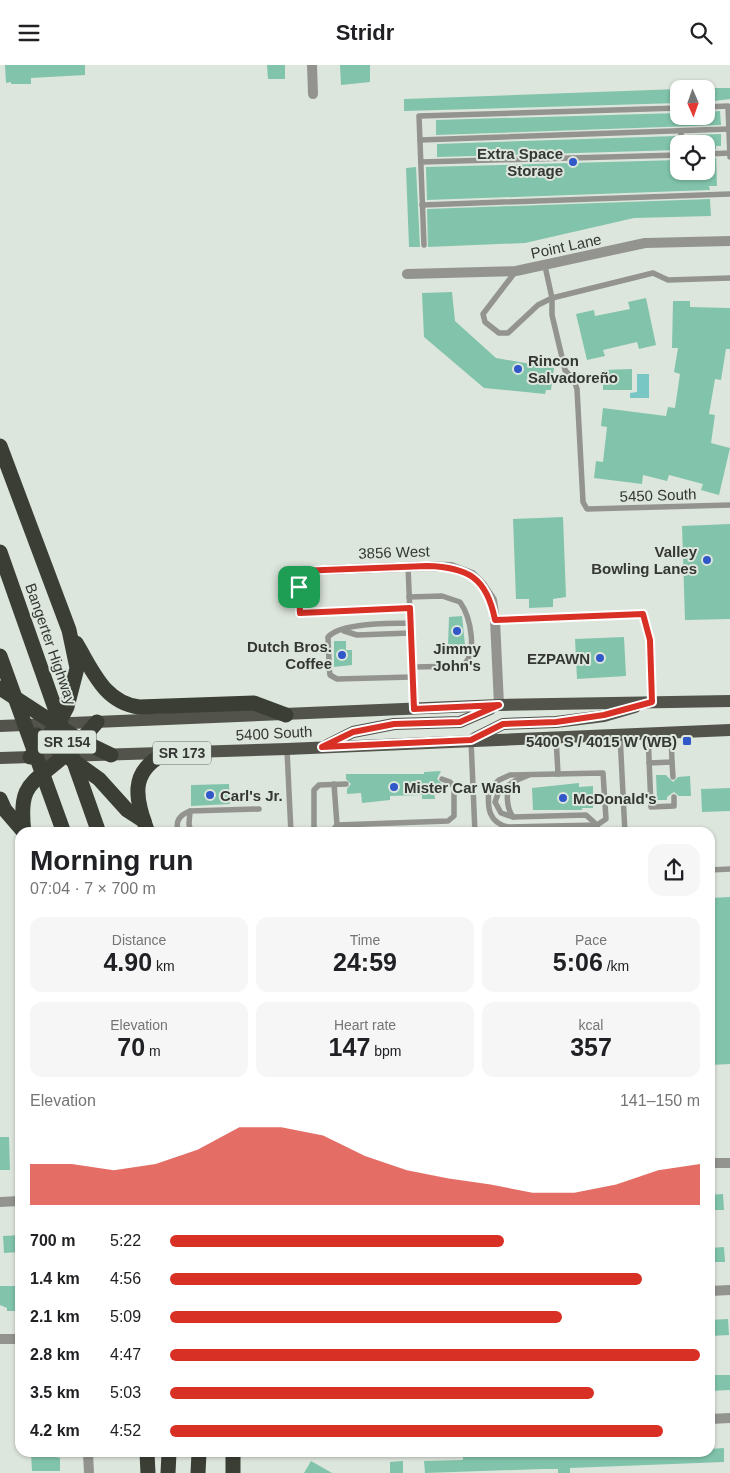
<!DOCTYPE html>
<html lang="en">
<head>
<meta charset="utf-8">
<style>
	body { margin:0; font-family:Helvetica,sans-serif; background:#f6f6f6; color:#202124; height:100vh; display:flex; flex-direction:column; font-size:19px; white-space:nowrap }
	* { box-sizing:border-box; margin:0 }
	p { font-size:16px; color:#757577 }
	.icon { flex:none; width:28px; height:28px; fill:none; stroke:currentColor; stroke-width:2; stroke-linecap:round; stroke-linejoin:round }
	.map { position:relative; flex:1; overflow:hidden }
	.panel { position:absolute; left:15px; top:762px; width:700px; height:630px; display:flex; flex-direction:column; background:#fff; border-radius:15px; box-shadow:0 1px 4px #0004 }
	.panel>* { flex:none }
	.needle { width:32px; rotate:178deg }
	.tools { position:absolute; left:670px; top:15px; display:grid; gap:10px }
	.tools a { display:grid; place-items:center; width:45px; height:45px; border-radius:10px; background:#fff; box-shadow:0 1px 4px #0004; font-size:25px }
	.pin { position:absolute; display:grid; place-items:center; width:42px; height:42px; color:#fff; margin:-21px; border-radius:10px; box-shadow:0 2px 8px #0006 }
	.round { display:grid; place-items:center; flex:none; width:52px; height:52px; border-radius:15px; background:#f6f6f6 }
	.head { display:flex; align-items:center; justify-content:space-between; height:85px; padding:0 15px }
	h1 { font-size:28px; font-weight:700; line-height:38px }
	.figures { display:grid; grid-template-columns:repeat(3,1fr); gap:8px; height:85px; padding:5px 15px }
	.figures div { display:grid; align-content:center; border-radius:12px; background:#f6f6f6; text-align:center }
	.figures b { font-size:25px; font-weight:700 }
	.figures small { font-size:14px; font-weight:400 }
	.figures p { font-size:14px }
	.chart { height:140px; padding:10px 15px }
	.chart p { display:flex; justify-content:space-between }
	.chart svg { width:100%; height:90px; margin-top:5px; fill:#d93025; opacity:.7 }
	ul { padding:0 15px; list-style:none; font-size:16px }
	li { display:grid; grid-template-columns:80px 60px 1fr; align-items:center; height:38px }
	li i { height:12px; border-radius:6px; background:#d93025 }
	header { display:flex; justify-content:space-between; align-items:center; height:65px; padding:0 15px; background:#fff; font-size:22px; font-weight:700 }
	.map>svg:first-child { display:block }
</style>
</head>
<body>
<header><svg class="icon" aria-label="menu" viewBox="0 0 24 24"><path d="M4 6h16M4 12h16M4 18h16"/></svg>Stridr<svg class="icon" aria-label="search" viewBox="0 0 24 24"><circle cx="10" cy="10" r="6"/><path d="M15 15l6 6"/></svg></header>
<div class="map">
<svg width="730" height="1408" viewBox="0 0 730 1408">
	<rect width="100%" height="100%" fill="#dde6dc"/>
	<!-- water -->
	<path fill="#78c7c4" d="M637 309H649V333H630V328L637 327Z"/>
	<!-- building -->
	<g fill="#81c4ab">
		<path d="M5 0H85V10L31 13V19H11V17L6 18Z"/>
		<path d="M267 0H285V14H268Z"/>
		<path d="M340 0H370V17L341 20Z"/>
		<path d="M706 23H730V34L706 37Z"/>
		<path d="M679 24V38L404 46V34Z"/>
		<path d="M720 46 721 60 436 70V55L679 48V51H706V47Z"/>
		<path d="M721 69V81H716V84H706V79H686V70Z"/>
		<path d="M676 71 679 85 437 92V79Z"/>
		<path d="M716 93 717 121H709L710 125 427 135 426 102 679 95V106H706V94Z"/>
		<path d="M416 102 420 182H409L406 103Z"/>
		<path d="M710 134 711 151 634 153 525 178 428 182 427 144Z"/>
		<path d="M452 227 455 256 496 293 554 303 551 325H546L545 329 484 323 424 272 422 228Z"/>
		<path d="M646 233 656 280 639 284 637 277 603 285 605 291 587 295 576 249 594 245 595 251 630 244 628 237Z"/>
		<path d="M673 236H690V242L730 243V284H726L721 315 715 314 709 349 715 350 711 378 730 383 719 430 701 425 703 419 669 410 667 416 643 410 642 419 594 413 596 396 603 397 607 362 601 361 603 343 666 351 668 342 675 343 680 309 674 307 678 283H672Z"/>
		<path d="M632 304V325H603V305Z"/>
		<path d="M563 452 566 532 553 534V542L529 543V534H516L513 454Z"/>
		<path d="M730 459V554L685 555 682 461Z"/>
		<path d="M462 551 465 580H448L449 552Z"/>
		<path d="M624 572 626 611 577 614 575 574Z"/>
		<path d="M334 576H346V585H352V600L334 602Z"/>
		<path d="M441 706 437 714 442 719V725L434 726 435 734H422V730L390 731V735L362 738 361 728 347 729V724L351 719 346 714V709H424V707Z"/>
		<path d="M656 710H666L673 717 678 712 690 711 691 731H679L674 727 667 732V735H657Z"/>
		<path d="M579 718V722L593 721V743H582V745H533L532 723Z"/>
		<path d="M229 719 230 739 191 741V720Z"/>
		<path d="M730 723V746L702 747 701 724Z"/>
		<path d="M730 832V999L710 1000V833Z"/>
		<path d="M0 1072H9L10 1105H0Z"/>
		<path d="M723 1129 724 1145H710V1130Z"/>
		<path d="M20 1170V1187L4 1188 3 1171Z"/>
		<path d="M724 1182 725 1197H710V1183Z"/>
		<path d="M0 1221H20V1246H7V1243L0 1240Z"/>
		<path d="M728 1254 729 1270 710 1271V1255Z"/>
		<path d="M710 1310H730V1325L710 1326Z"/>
		<path d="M724 1383V1397L570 1403V1408H558V1404H542L425 1408 424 1396 463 1395V1391L533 1388H710V1384Z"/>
		<path d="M31 1388H56V1392L60 1393V1406H32Z"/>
		<path d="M311 1396 332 1408H304Z"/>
		<path d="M403 1396V1408H390V1397Z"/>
	</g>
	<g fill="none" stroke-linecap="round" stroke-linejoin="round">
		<!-- service -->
		<g stroke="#93948f" stroke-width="5.5">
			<path d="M706 42 728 41 730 92"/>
			<path d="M681 66V79"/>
			<path d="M420 75 729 64"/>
			<path d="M706 89 730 88"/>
			<path d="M421 97 679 90"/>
			<path d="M422 140 730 129"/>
			<path d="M424 180 419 51 679 43"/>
			<path d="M545 201 552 233V250L565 305 574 315 577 324 583 437 587 444 730 440"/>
			<path d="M516 206 483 249 485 257 499 268H508L538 240 552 233 653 208 668 215 730 213"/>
			<path d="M408 501 414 644"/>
			<path d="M298 506 300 548 410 543"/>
			<path d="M409 532 442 531 460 537C470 551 479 589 462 601L413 602"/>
			<path d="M495 555 643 549 650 575 652 637"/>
			<path d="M344 566 357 570 411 568"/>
			<path d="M329 597 328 572C341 557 391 559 411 558"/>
			<path d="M329 602 330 610 337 614 412 612"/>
			<path d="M648 669 651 742 674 741V732"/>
			<path d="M620 670 625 768"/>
			<path d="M556 672 558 709"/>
			<path d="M471 675 475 768"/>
			<path d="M287 685 291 768"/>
			<path d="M672 697 673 712"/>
			<path d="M649 698 672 697 671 668"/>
			<path d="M603 708 606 754 597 760 508 762C489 758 487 743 489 725L499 715 510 710Z"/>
			<path d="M529 710C524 712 518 714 513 717 504 724 507 744 513 752L586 750 597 760V768"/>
			<path d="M512 718 499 726 495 737 501 748 513 752"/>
			<path d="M334 719 337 760"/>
			<path d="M190 746 189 759 191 768"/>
			<path d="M179 768C174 756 180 750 190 746L259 744"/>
			<path d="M314 768V725L319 720 346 719"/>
			<path d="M331 768 337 760 448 756 454 751V722L450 717 442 714"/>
			<path d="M710 805 730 804"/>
		</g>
		<!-- minor -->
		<g stroke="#93948f" stroke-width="10">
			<path d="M312 0 313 29"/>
			<path d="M407 209 516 206 645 178 730 176"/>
			<path d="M298 506 427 501 451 502 472 510 482 520 492 535 495 555 499 640"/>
			<path d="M710 1098H730"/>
			<path d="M0 1137 20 1136"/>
			<path d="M710 1226 730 1225"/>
			<path d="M0 1274H20"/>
			<path d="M710 1354 730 1353"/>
			<path d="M88 1388 89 1408"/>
		</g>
		<!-- primary -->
		<g stroke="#52544c" stroke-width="12">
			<path d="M0 661 499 640 730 636"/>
			<path d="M475 673 503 659 556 657 604 651 635 642"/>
			<path d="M327 680 353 667 394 659 460 657 490 644"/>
			<path d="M0 693 287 684 730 665"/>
		</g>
		<!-- motorway -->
		<g stroke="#3b3e34" stroke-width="15">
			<path d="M0 381 69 565 77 603 67 642 58 659 30 692"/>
			<path d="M0 487 99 768"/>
			<path d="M76 578C93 606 104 637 139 642L254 638 286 650"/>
			<path d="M0 591 64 768"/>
			<path d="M0 623 80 675 111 690"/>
			<path d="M37 670 99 714 127 745 144 756"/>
			<path d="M0 734 5 745 24 767"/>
			<path d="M24 768C18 718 31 720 64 691 76 681 87 669 97 657"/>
			<path d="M148 768C136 734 128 708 164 689"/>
			<path d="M147 1388 148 1408"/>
			<path d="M168 1408 169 1388"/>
			<path d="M198 1408 199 1388"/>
			<path d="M233 1408V1388"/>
		</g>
	</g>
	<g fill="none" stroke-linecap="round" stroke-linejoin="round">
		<defs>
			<path id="route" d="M427 501C468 502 487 513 495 555L643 549 650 575 652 637 604 650 556 657 503 659 471 675 322 682 353 667 394 659 460 657 499 640 414 644 410 543 300 548 298 506Z"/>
		</defs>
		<!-- route casing -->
		<use href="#route" stroke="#fff" stroke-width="10"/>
		<!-- route -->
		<use href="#route" stroke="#d93025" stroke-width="6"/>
	</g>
	<!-- markers -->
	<g fill="#3058c8" stroke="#dde6dc" stroke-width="2">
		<circle cx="573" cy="97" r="5"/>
		<circle cx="518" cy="304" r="5"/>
		<circle cx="707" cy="495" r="5"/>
		<circle cx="457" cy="566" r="5"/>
		<circle cx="342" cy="590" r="5"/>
		<circle cx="600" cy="593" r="5"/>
		<rect x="682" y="671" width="10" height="10" rx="2.5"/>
		<circle cx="394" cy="722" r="5"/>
		<circle cx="210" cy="730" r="5"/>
		<circle cx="563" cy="733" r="5"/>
	</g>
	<g text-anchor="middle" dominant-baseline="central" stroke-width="4" stroke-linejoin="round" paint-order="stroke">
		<!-- shield labels -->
		<g fill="#dde6dc" stroke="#676c66" stroke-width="1">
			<rect x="38" y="665.5" width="58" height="23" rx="4"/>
			<rect x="153" y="676.5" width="58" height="23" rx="4"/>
		</g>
		<g font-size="14" font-weight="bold" fill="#343734">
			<text x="67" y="677">SR 154</text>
			<text x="182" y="688">SR 173</text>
		</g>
		<!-- poi labels -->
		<g font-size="15" font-weight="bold" fill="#343734" stroke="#dde6dc" text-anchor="end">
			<text x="563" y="88">Extra Space<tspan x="563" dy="17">Storage</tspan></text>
			<text x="528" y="295" text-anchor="start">Rincon<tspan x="528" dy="17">Salvadoreño</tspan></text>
			<text x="697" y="486">Valley<tspan x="697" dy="17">Bowling Lanes</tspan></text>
			<text x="332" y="581">Dutch Bros.<tspan x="332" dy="17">Coffee</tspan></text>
			<text x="457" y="583" text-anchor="middle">Jimmy<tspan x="457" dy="17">John's</tspan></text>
			<text x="590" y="593">EZPAWN</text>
			<text x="677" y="676">5400 S / 4015 W (WB)</text>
			<text x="404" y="722" text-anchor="start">Mister Car Wash</text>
			<text x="220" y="730" text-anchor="start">Carl's Jr.</text>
			<text x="573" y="733" text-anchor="start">McDonald's</text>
		</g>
		<!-- street labels -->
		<g font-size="15" fill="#343734" stroke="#dde6dc">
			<text transform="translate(566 181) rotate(-12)">Point Lane</text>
			<text transform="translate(658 430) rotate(-2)">5450 South</text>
			<text transform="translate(394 487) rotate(-2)">3856 West</text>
			<text transform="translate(51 579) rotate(71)">Bangerter Highway</text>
			<text transform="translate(274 668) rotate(-3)">5400 South</text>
		</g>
	</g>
</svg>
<div class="tools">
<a><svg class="needle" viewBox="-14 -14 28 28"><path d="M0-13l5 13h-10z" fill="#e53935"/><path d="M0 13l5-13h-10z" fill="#757577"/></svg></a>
<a><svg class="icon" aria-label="locate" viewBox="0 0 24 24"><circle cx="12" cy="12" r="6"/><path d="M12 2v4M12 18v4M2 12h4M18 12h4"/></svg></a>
</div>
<div class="pin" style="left:299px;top:522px;background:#1e9e55"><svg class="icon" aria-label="arrive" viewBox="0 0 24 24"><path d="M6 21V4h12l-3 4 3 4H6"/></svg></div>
<section class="panel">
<div class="head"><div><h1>Morning run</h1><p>07:04 · 7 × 700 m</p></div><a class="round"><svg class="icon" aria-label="share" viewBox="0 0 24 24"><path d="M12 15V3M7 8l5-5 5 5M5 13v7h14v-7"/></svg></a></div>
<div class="figures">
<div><p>Distance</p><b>4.90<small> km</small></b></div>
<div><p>Time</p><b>24:59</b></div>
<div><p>Pace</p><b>5:06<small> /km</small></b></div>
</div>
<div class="figures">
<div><p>Elevation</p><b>70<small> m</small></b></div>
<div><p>Heart rate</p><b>147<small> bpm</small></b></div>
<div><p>kcal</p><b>357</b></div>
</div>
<div class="chart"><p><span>Elevation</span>141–150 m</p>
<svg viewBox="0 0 160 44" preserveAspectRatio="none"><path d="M0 44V24L10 24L20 27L30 24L40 17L50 6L60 6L70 10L80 20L90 27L100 31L110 34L120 38L130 38L140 34L150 27L160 24V44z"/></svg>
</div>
<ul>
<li><b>700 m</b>5:22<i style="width:63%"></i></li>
<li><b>1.4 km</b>4:56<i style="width:89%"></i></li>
<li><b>2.1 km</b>5:09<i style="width:74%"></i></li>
<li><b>2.8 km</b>4:47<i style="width:100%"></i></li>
<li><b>3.5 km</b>5:03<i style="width:80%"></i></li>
<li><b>4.2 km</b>4:52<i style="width:93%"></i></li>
</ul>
</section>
</div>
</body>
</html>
